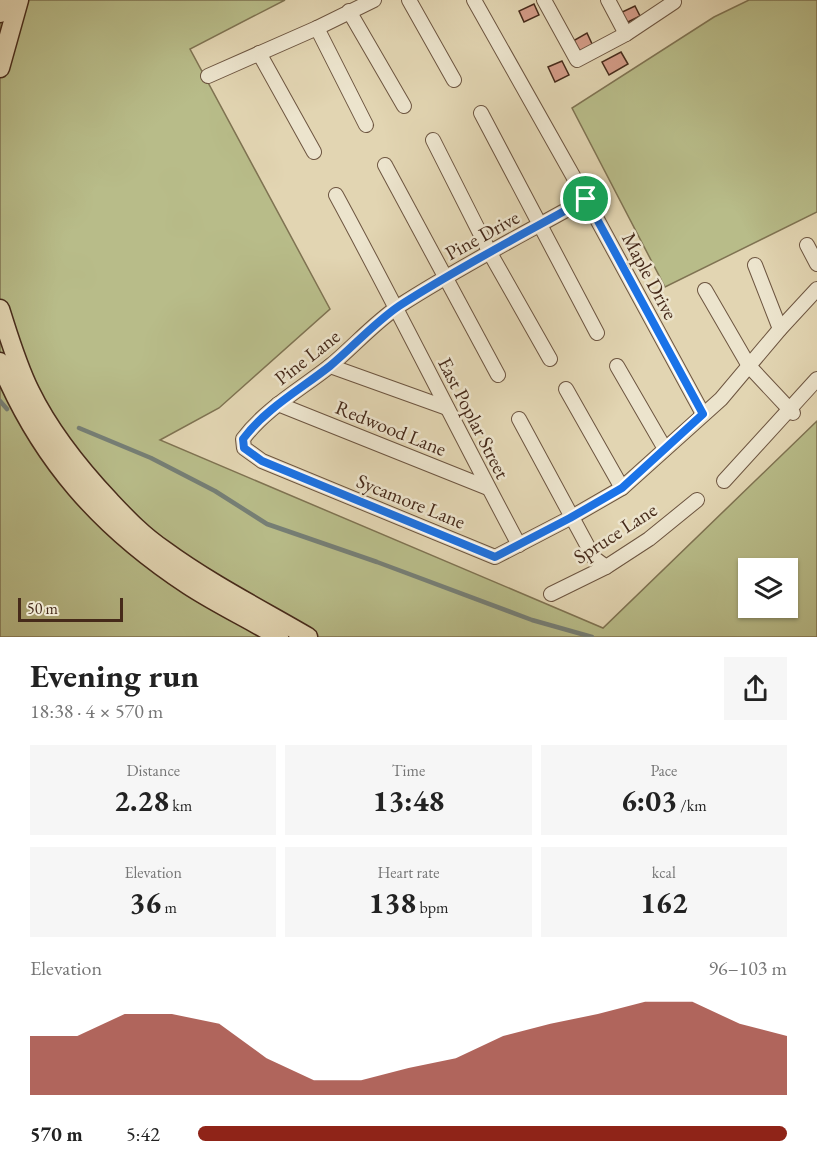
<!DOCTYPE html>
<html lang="en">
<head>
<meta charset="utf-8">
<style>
	body { margin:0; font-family:"EB Garamond",serif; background:#f6f6f6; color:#222; height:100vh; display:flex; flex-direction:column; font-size:22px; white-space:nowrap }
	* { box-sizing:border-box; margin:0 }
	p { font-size:20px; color:#767676 }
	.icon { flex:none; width:33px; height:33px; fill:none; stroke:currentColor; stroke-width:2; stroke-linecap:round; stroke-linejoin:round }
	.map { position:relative; height:637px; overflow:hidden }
	.sheet { display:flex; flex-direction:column; background:#fff; flex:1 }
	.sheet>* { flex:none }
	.fabs { position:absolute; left:738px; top:558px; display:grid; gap:12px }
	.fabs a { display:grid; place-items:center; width:60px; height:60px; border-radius:0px; background:#fff; box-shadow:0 2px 4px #0004; font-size:30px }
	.scale { position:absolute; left:18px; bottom:15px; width:105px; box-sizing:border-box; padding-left:6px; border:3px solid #462a1a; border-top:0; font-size:16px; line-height:21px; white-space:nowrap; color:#462a1a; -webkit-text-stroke:4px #ece4cd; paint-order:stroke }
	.pin { position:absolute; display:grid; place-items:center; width:51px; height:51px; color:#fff; margin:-26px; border:3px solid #fff; border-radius:50%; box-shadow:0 2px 6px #0007 }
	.round { display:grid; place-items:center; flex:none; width:63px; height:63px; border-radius:0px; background:#f6f6f6 }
	.headline { display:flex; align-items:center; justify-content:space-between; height:102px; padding:0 30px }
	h1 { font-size:33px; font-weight:700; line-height:45px }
	.stats { display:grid; grid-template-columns:repeat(3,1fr); gap:9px; height:102px; padding:6px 30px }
	.stats div { display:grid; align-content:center; border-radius:0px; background:#f6f6f6; text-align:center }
	.stats b { font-size:30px; font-weight:700 }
	.stats small { font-size:16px; font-weight:400 }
	.stats p { font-size:16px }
	.chart { height:168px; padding:12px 30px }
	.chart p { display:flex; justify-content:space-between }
	.chart svg { width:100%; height:108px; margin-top:6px; fill:#8f2418; opacity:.7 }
	ul { padding:0 30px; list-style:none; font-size:20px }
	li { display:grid; grid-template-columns:96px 72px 1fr; align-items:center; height:45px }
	li i { height:15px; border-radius:8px; background:#8f2418 }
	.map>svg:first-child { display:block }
</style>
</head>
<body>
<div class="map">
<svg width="817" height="637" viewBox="0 0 817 637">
	<rect width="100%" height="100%" fill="#e2d5b2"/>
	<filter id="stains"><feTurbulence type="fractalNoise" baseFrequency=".00333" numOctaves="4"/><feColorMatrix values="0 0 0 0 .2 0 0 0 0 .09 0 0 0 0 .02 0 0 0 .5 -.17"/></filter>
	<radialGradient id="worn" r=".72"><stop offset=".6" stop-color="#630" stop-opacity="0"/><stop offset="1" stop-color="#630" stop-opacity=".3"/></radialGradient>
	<!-- green -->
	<g fill="#b8bc89" stroke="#7f7352" stroke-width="1.5" fill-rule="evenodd">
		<path d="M0 0H285L190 49 330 309 219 408 160 440 603 628 817 421V637H0ZM748 568H788V608H748Z"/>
		<path d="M749 0H817V212L665 287 572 108 714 17Z"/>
	</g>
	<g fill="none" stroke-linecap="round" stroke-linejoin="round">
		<!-- stream -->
		<g stroke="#767f76" stroke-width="4.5">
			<path d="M0 401 7 409"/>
			<path d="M79 428 151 458 215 491 267 524 377 562 532 620 592 637"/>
		</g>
	</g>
	<!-- building -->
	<g fill="#d49c88" stroke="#462a1a" stroke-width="1.5">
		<path d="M534 4 539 15 524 22 519 11Z"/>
		<path d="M635 6 640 16 624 24 618 14Z"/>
		<path d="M587 33 593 46 580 54 573 41Z"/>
		<path d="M621 52 628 64 609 75 602 62Z"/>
		<path d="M562 61 569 75 555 82 548 67Z"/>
	</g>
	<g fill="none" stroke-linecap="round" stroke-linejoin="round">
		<defs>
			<g id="minor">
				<path d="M409 0 454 80"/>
				<path d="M474 0 586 199 703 414"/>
				<path d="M544 0 577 60 626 34 674 2 673 0"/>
				<path d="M608 0 626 34"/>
				<path d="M349 11 404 106"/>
				<path d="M317 28 366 125"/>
				<path d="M259 53 314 152"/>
				<path d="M208 76 317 28 374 0"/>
				<path d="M481 113 597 333"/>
				<path d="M433 140 490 253 550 359"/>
				<path d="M385 165 498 375"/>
				<path d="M336 195C399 311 457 429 519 545"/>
				<path d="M586 199C524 234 459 267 399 306 374 323 353 347 330 366 301 389 265 409 243 439L244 448 262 461 495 557 570 518 622 488 721 399 780 329 817 289"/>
				<path d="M807 245 817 264"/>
				<path d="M755 265 780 329"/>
				<path d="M705 290 749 366 793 413"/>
				<path d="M330 366 447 408"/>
				<path d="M617 366 665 449"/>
				<path d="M566 389 622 488"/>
				<path d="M278 404 488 488"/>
				<path d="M519 419 594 558 606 567"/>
				<path d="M724 481 817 379"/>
				<path d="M551 594 606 567 649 539 697 500"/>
			</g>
			<g id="major">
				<path d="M0 13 4 0"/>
				<path d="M0 68 19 0"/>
				<path d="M0 309C9 337 17 365 30 391 50 432 78 467 110 501 127 519 143 536 164 550 209 583 260 609 308 637"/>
				<path d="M0 362C40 459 100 527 188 585 217 604 249 619 279 637"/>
			</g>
		</defs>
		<!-- minor casing -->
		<use href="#minor" stroke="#6d5540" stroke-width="16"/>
		<!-- major casing -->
		<use href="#major" stroke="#462a1a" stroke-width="21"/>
		<!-- minor -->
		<use href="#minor" stroke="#ece4cd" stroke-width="14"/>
		<!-- major -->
		<use href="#major" stroke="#e2d5b2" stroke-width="18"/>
	</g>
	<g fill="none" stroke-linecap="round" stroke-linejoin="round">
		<defs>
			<path id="route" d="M586 199 703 414 622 488 570 518 495 557 262 461 244 448 243 439C265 409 301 389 330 366 353 347 374 323 399 306 459 267 524 234 586 199Z"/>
		</defs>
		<!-- route casing -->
		<use href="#route" stroke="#fff" stroke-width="12"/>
		<!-- route -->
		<use href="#route" stroke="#1a73e8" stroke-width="8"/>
	</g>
	<g text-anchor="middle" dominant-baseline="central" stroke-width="5" stroke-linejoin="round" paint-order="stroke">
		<!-- street labels -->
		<g font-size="20" fill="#462a1a" stroke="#ece4cd">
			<text transform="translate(482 235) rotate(-29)">Pine Drive</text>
			<text transform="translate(650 276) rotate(62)">Maple Drive</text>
			<text transform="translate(307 357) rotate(-38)">Pine Lane</text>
			<text transform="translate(474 418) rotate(63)">East Poplar Street</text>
			<text transform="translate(391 428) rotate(22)">Redwood Lane</text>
			<text transform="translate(411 501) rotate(22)">Sycamore Lane</text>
			<text transform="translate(615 533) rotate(-33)">Spruce Lane</text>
		</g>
	</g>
	<rect width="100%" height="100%" filter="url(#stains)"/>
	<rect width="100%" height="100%" fill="url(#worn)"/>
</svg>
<div class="fabs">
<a><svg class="icon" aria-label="layers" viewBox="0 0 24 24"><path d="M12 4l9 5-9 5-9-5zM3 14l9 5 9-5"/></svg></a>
</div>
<div class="scale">50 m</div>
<div class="pin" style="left:586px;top:199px;background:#1e9e55"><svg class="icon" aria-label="arrive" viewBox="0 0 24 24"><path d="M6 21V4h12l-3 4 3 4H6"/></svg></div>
</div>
<section class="sheet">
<div class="headline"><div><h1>Evening run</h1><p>18:38 · 4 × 570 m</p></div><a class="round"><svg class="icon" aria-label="share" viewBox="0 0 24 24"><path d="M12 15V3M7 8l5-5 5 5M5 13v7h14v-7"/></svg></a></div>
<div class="stats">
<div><p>Distance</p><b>2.28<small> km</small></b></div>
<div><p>Time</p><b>13:48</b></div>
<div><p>Pace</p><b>6:03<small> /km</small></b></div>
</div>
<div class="stats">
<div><p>Elevation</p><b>36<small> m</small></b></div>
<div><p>Heart rate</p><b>138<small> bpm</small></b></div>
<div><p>kcal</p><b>162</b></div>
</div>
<div class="chart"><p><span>Elevation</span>96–103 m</p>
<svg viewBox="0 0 160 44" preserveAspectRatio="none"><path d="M0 44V20L10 20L20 11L30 11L40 15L50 29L60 38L70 38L80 33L90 29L100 20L110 15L120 11L130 6L140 6L150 15L160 20V44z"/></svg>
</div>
<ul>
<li><b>570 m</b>5:42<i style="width:100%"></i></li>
</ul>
</section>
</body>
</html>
